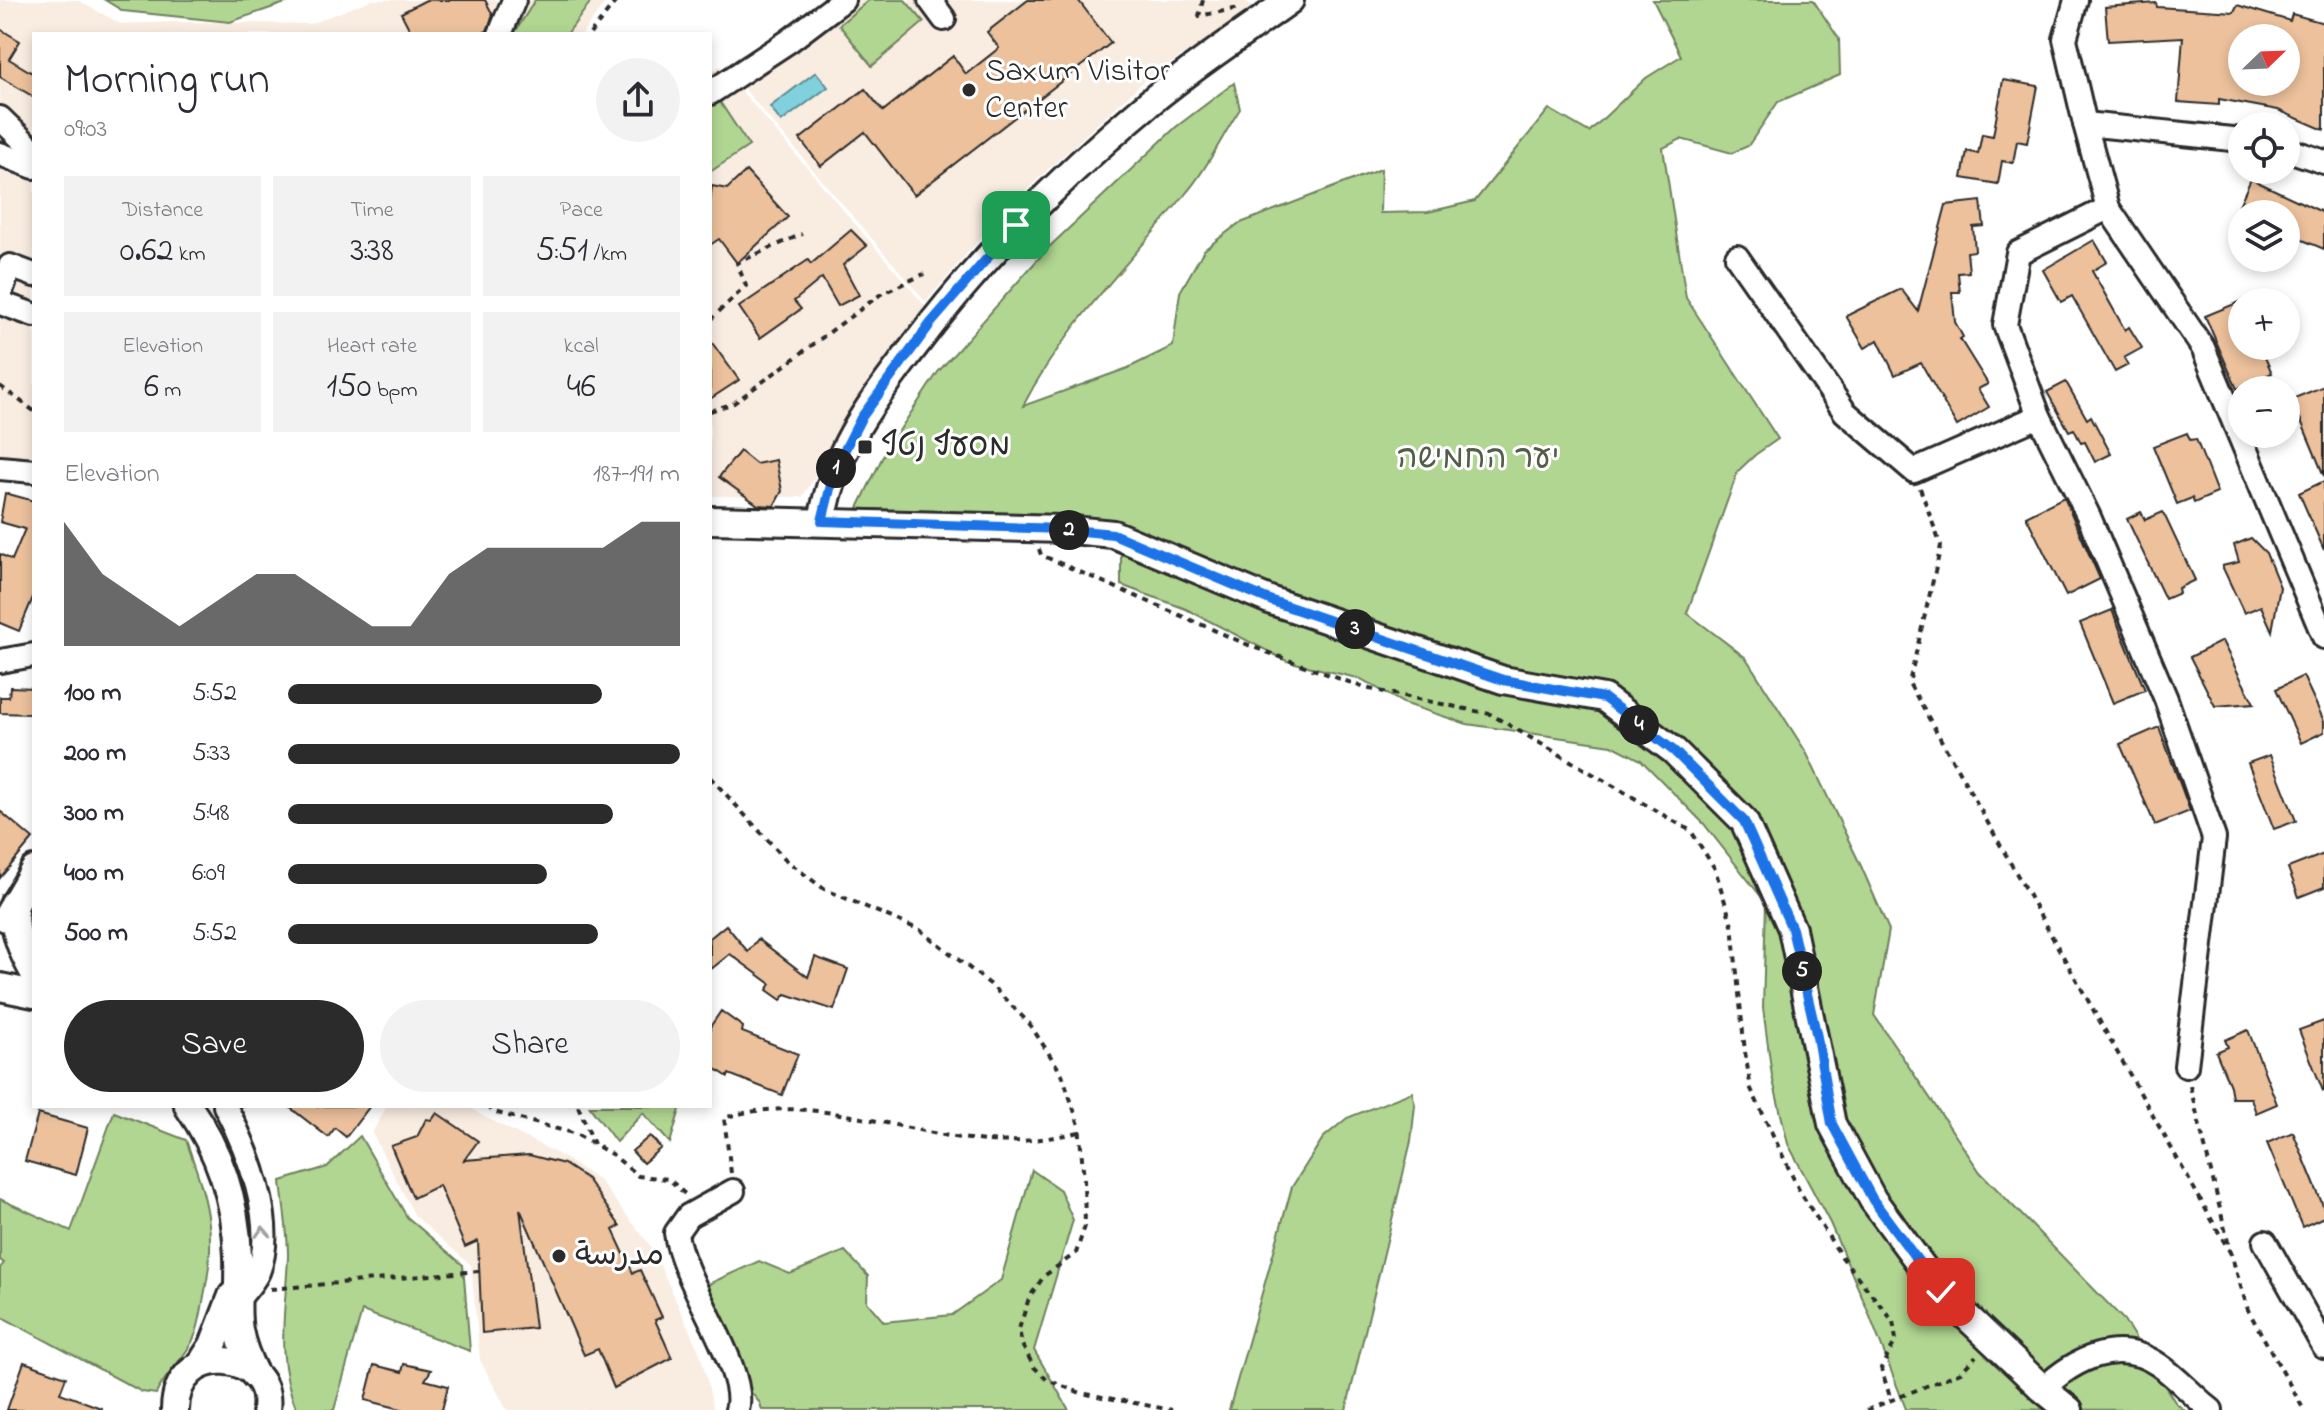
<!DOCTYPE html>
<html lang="en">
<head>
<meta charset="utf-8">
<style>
	body { margin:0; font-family:"Indie Flower","Playpen Sans Arabic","Playpen Sans Hebrew",sans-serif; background:#f2f2f3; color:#2b2b33; height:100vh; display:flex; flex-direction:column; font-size:30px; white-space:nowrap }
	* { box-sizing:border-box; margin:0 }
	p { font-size:26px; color:#7c7c81 }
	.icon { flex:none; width:44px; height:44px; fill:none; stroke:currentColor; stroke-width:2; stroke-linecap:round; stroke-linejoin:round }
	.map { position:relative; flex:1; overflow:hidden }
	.side { position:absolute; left:32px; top:32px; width:680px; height:1076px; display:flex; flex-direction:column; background:#fff; border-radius:0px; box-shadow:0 4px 12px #0003 }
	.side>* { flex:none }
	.needle { width:52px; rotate:67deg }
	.tools { position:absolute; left:2228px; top:24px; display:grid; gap:16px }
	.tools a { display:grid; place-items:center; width:72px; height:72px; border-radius:50%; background:#fff; box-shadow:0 4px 12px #0003; font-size:40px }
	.pin { position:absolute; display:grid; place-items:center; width:68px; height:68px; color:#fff; margin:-34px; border-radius:16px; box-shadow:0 4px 12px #0006 }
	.km { position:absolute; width:40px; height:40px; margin:-20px; border-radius:50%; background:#222; color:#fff; font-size:22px; line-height:40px; text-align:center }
	.round { display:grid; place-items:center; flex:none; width:84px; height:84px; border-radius:42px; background:#f2f2f3 }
	.overview { display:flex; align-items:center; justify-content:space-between; height:136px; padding:0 32px }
	h1 { font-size:44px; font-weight:600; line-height:60px }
	.metrics { display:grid; grid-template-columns:repeat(3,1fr); gap:12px; height:136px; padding:8px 32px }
	.metrics div { display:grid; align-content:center; border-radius:0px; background:#f2f2f3; text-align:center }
	.metrics b { font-size:34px; font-weight:600 }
	.metrics small { font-size:22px; font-weight:400 }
	.metrics p { font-size:22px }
	.chart { height:224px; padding:16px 32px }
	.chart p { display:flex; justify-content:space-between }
	.chart svg { width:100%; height:144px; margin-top:8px; fill:#2b2b2b; opacity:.7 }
	.primary-button { display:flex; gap:16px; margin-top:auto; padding:16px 32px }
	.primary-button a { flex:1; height:92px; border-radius:48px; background:#2b2b2b; color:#fff; font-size:32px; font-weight:600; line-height:92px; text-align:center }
	.primary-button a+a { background:#f2f2f3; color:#2b2b33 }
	ul { padding:0 32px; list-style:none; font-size:26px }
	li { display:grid; grid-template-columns:128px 96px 1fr; align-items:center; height:60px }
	li i { height:20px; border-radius:10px; background:#2b2b2b }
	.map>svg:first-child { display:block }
</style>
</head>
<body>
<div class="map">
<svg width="2324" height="1410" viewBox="0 0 2324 1410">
	<rect width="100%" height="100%" fill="#fff"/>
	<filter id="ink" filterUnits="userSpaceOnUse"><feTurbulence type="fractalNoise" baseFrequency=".0125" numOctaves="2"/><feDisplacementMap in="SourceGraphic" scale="16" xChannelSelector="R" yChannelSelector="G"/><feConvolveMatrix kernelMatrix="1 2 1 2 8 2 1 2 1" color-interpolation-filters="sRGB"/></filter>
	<g filter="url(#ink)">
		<!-- built -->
		<g fill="#f9ece1">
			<path d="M0 0H77L121 24 176 22 310 24 372 0H607L582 34H34V461L0 455Z"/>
			<path d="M821 0H1245L1253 10 1146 79 1002 212 926 302 729 71Z"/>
			<path d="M720 66 926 307 802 497 710 496V72Z"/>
			<path d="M387 1106H469L479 1114 558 1154 599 1180 652 1248 701 1356 714 1410H507L480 1360 471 1265 415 1216 372 1133Z"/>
		</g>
		<!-- green -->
		<g fill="#b1d691" stroke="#6e805e" stroke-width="2">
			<path d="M105 0H294L230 22 123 11Z"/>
			<path d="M535 0H592L567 34H514Z"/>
			<path d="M869 0H905L924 22 872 66 839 25Z"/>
			<path d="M1653 0H1813L1839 39 1840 75 1778 102 1748 146 1732 153 1681 139 1663 148 1686 298 1778 439 1755 455 1738 471 1687 613 1746 658 1806 752 1861 866 1889 930 1874 1015 1980 1172 2124 1320 2175 1402 2184 1410 1906 1409 1865 1304 1830 1223 1788 1144 1772 1076 1763 1008 1766 903 1704 824 1641 760 1612 745 1467 724 1403 703 1361 679 1287 661 1186 609 1121 585V535L860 531 857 510 885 452 938 372 1047 249 1176 127 1234 83 1240 109C1222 136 1208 168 1187 192 1131 262 1064 326 1023 406L1128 368 1173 346 1180 292 1204 250 1238 224 1381 169 1380 213 1428 212 1475 201 1549 109 1589 132 1646 78 1681 56Z"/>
			<path d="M718 99 749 146 710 172V104Z"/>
			<path d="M1412 1092 1415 1105 1411 1141 1346 1410H1229L1292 1187 1323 1138 1347 1118Z"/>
			<path d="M589 1106H681L670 1143 643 1113 616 1142Z"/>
			<path d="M114 1112 186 1140C207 1199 218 1233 204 1296 202 1308 200 1321 196 1333 188 1356 166 1372 156 1394L142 1392 0 1316V1268L4 1263 0 1260V1199L71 1231Z"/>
			<path d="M360 1136 407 1217 463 1265 470 1351 362 1311 334 1410H297C274 1357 286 1311 288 1256 288 1231 283 1205 281 1181L327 1167Z"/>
			<path d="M1032 1170 1060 1190 1073 1220 1034 1350 1069 1410H762L760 1403 726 1363 691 1292 759 1261 790 1274 845 1251 868 1276 867 1302 884 1322 952 1315 1001 1280Z"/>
		</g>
		<!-- water -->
		<path fill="#81d0dd" stroke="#5f8e96" stroke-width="2" d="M816 72 828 87 781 122 770 107Z"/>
		<!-- building -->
		<g fill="#ecc19c" stroke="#2b2b2b" stroke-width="2" fill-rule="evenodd">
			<path d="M426 0H485L493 15 487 31 480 34H412L401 13Z"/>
			<path d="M1028 0H1078L1111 43 914 195 865 132 821 166 800 139 865 89 883 111 953 56 966 74 999 48 987 32Z"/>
			<path d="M2156 3 2157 7 2234 12 2237 5 2290 21 2292 14 2324 23V130L2278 110 2219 99V105L2178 102 2183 37 2108 41 2105 7ZM2242 38H2286V82H2242Z"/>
			<path d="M0 29 20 41 9 59 34 74V97L0 77Z"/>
			<path d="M2003 80 2038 86 2027 143 2017 141 2013 163 2002 161 1998 184 1962 178 1967 151 1978 154 1982 134 1993 136Z"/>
			<path d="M746 171 788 217 737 263 719 239 710 245V202L712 186 727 189Z"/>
			<path d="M2251 179 2324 213V249L2286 233V214H2235Z"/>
			<path d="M1981 201 1984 226 1973 227 1975 251 1967 252 1969 272 1958 273 1960 292H1952L1955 322 1963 337 1960 339 1988 384 1978 389 1989 407 1957 426 1921 363 1895 375 1878 340 1865 348 1846 316 1901 289 1918 311 1946 205Z"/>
			<path d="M851 230 867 246 843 265 859 295 838 306 822 278 794 301 801 309 760 338 739 307 808 260 811 264Z"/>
			<path d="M2094 240 2107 262 2092 271 2125 330 2129 327 2142 348 2124 358 2128 365 2115 372 2072 296 2061 302 2043 270Z"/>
			<path d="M2242 301V346H2260L2272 373 2237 389 2205 316Z"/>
			<path d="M710 340 739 380 710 399Z"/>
			<path d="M2066 382 2087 419 2091 416 2111 454 2095 462 2085 442 2081 443 2074 429 2069 431 2047 392Z"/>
			<path d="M2324 386V476L2292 399Z"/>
			<path d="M2187 433 2190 440 2196 439 2217 493 2194 503 2192 498 2177 504 2153 446Z"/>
			<path d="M740 451 756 464 776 460 782 491 774 506 758 505 719 477Z"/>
			<path d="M2324 481V550L2299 493Z"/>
			<path d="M5 493 34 501V595L19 631 0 623V554L12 560 25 529 0 522Z"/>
			<path d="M2064 497 2100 579 2066 596 2026 516Z"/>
			<path d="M2141 512 2145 520 2163 512 2195 580 2178 588 2179 593 2165 599 2127 519Z"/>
			<path d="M2251 538 2266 553 2280 587 2272 631 2261 606 2244 613 2222 566 2239 562 2234 545Z"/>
			<path d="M2112 610 2145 690 2113 703 2080 623Z"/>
			<path d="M2222 641 2241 679 2254 703 2215 706 2190 657Z"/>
			<path d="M2303 676 2324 721V732L2301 743 2276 689Z"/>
			<path d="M10 687 34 688V704H31L30 714 0 713V697H9Z"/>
			<path d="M2159 727 2190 811 2155 825 2120 744Z"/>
			<path d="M2270 755 2296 821 2274 829 2248 763Z"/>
			<path d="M0 811 33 839 0 878Z"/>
			<path d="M2324 854V887L2299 897 2288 868Z"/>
			<path d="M726 925 748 952 758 939 808 977 815 957 848 969 834 1010 786 994 781 1000 767 990 771 984 730 954 710 970V938Z"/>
			<path d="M721 1011 743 1027 742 1032 798 1054 782 1095 729 1074 728 1077 710 1065V1027Z"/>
			<path d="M2324 1021V1091H2323L2299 1030Z"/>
			<path d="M2248 1030 2277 1104 2256 1113 2251 1098H2232L2230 1086 2216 1052 2228 1047 2225 1040Z"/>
			<path d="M288 1106H370L346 1137 335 1128 328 1137Z"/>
			<path d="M437 1113 478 1141 464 1160 529 1155 564 1164 587 1179 620 1226 613 1230 633 1273 640 1270 662 1317 655 1320 672 1358 614 1388 598 1349 584 1355 520 1209 535 1328 482 1333 478 1241 465 1247 439 1185 413 1198 391 1146 417 1137 426 1119 432 1120Z"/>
			<path d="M38 1114 88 1128 76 1175 25 1161Z"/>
			<path d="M2293 1132 2324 1208V1217L2302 1227 2267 1143Z"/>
			<path d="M650 1136 661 1148 643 1163 632 1151Z"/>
			<path d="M24 1362 66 1377 60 1393 101 1408V1410H7Z"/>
			<path d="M404 1364 431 1370 425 1380 448 1386 442 1410H405L365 1400 374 1365 402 1372Z"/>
		</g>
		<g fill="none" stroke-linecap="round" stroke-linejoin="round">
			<defs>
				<g id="minor">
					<path d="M930 0 944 19"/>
					<path d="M2076 0 2065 39 2085 124 2108 208 2203 348 2324 637"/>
					<path d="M500 34 514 0"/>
					<path d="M710 93 789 41 843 0"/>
					<path d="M0 118 34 151"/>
					<path d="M2085 124 2242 140"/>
					<path d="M2286 149 2324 162"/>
					<path d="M0 154 34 167"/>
					<path d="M2108 208 2018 253 2005 325 2039 416 2089 517 2166 699 2214 838 2186 1066"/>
					<path d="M1737 257 1845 412 1914 471 2039 416"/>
					<path d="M0 294 10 266 34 275"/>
					<path d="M0 303 34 315"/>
					<path d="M0 468 34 471"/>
					<path d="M0 661 34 655"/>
					<path d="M225 1106C247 1148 278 1224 258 1272 253 1283 244 1292 236 1301"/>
					<path d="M733 1191 688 1216 676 1233C682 1282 749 1371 737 1410"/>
					<path d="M2265 1242 2324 1347"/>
					<path d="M2043 1389C2074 1359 2118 1337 2159 1365 2178 1378 2193 1396 2211 1410"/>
				</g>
				<g id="major">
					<path d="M710 520 1062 529 1113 534 1272 601 1503 680 1604 698 1674 751 1744 821 1792 929 1832 1124 1873 1200 1941 1292 2043 1389 2069 1410"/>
					<path d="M822 521C835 449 867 409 910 352 980 259 1059 178 1148 104 1193 66 1243 34 1290 0"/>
					<path d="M14 903C13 929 21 950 34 973"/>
					<path d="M6 918 34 870"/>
					<path d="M0 987 34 994"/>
					<path d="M188 1106C219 1150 236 1201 238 1256 240 1309 229 1323 255 1375"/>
					<path d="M200 1365 213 1345 232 1296"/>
					<path d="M175 1410C176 1339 274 1350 266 1410"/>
				</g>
			</defs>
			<!-- minor casing -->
			<use href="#minor" stroke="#2b2b2b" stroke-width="28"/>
			<!-- major casing -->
			<use href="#major" stroke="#2b2b2b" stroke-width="32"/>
			<!-- path -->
			<g stroke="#2b2b2b" stroke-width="4" stroke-dasharray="6 6" stroke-linecap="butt">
				<path d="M1203 0 1199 16 1239 8"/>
				<path d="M590 34 617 0"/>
				<path d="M710 320 746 286 737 263 802 234"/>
				<path d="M0 386 34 411"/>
				<path d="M710 411 734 403 881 294 924 274"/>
				<path d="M1920 488 1941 546 1909 683 2231 1254"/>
				<path d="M1039 549 1041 555 1253 647 1365 688 1490 714 1691 831 1715 869 1732 925 1745 1052 1751 1089 1800 1192 1841 1256 1893 1321 1896 1340 1881 1368 1891 1400"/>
				<path d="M710 777 787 861 824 889 920 930 990 984 1029 1023 1062 1074 1079 1125 1084 1180 1085 1226 1076 1253 1044 1276 1029 1298 1019 1329 1022 1345 1034 1367 1047 1380 1081 1393 1172 1410"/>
				<path d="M2190 1086 2231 1254 2248 1310 2304 1410"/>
				<path d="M487 1106 494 1112 576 1134 613 1155 638 1176 669 1179 687 1196"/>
				<path d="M578 1106 594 1144"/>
				<path d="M731 1173 724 1118C811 1091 900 1134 987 1141 1018 1143 1049 1139 1079 1132"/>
				<path d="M270 1289 479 1271"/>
				<path d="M1867 1410 1961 1372 1976 1356"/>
			</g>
			<!-- minor -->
			<use href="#minor" stroke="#fff" stroke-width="22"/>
			<!-- major -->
			<use href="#major" stroke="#fff" stroke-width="26"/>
		</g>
		<!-- one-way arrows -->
		<defs><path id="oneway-chevron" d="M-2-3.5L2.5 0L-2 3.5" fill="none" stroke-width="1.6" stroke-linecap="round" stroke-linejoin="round" transform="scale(2)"/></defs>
		<use stroke="#a0a0a0" href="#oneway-chevron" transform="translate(263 1232) rotate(-92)"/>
	</g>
	<g fill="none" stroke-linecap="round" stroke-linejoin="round" filter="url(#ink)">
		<defs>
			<path id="route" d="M1016 225 931 323 861 418 835 469 822 521 1062 529 1113 534 1272 601 1503 680 1604 698 1674 751 1744 821 1792 929 1817 1037 1832 1124 1873 1200 1941 1292"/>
		</defs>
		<!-- route casing -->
		<use href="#route" stroke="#fff" stroke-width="16"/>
		<!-- route -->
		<use href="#route" stroke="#1a73e8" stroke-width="10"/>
	</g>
	<!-- markers -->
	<g fill="#2b2b2b" stroke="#fff" stroke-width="3">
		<circle cx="969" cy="90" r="8"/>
		<rect x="857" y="439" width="16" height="16" rx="4"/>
		<circle cx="559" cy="1256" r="8"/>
	</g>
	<g text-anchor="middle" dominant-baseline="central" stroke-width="6" stroke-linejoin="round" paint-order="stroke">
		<!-- poi labels -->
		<g font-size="32" fill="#2b2b2b" stroke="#fff" text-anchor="start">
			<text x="985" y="72">Saxum Visitor<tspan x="985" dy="37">Center</tspan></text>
			<text x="881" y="447">מסעף נטף</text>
			<text x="575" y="1256">مدرسة</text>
		</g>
		<!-- park labels -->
		<g font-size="32" fill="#535e4a" stroke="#fff">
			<text x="1478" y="459">יער החמישה</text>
		</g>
	</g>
</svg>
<div class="tools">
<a><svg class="needle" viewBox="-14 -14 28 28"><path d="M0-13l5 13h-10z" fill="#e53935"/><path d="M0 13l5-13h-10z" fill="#7c7c81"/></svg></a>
<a><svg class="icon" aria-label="locate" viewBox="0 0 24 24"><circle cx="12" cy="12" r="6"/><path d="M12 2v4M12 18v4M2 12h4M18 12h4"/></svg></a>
<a><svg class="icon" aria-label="layers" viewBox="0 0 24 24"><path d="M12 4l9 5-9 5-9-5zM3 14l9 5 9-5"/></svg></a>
<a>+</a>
<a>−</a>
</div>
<div class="pin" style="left:1016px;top:225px;background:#1e9e55"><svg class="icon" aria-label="arrive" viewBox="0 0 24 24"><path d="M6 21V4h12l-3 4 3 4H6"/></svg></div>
<div class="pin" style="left:1941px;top:1292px;background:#d93025"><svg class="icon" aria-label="check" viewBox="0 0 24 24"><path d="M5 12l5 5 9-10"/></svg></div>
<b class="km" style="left:836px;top:468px">1</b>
<b class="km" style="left:1069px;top:530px">2</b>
<b class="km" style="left:1355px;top:629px">3</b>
<b class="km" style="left:1639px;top:725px">4</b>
<b class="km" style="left:1802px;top:971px">5</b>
<section class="side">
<div class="overview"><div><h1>Morning run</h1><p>09:03</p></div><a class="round"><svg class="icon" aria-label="share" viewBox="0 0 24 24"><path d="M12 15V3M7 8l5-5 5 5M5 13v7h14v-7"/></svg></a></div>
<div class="metrics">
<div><p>Distance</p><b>0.62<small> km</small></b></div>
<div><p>Time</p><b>3:38</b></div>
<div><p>Pace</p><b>5:51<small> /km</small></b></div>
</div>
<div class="metrics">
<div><p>Elevation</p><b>6<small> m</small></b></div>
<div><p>Heart rate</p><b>150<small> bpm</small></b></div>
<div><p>kcal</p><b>46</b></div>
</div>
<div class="chart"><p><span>Elevation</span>187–191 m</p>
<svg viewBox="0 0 160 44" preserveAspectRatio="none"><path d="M0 44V6L10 22L20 30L30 38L40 30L50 22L60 22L70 30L80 38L90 38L100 22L110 14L120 14L130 14L140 14L150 6L160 6V44z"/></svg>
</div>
<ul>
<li><b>100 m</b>5:52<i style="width:80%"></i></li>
<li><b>200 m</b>5:33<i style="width:100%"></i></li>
<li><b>300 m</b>5:48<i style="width:83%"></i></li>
<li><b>400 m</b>6:09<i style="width:66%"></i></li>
<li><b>500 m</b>5:52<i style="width:79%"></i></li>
</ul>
<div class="primary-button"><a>Save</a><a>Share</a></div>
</section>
</div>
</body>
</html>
